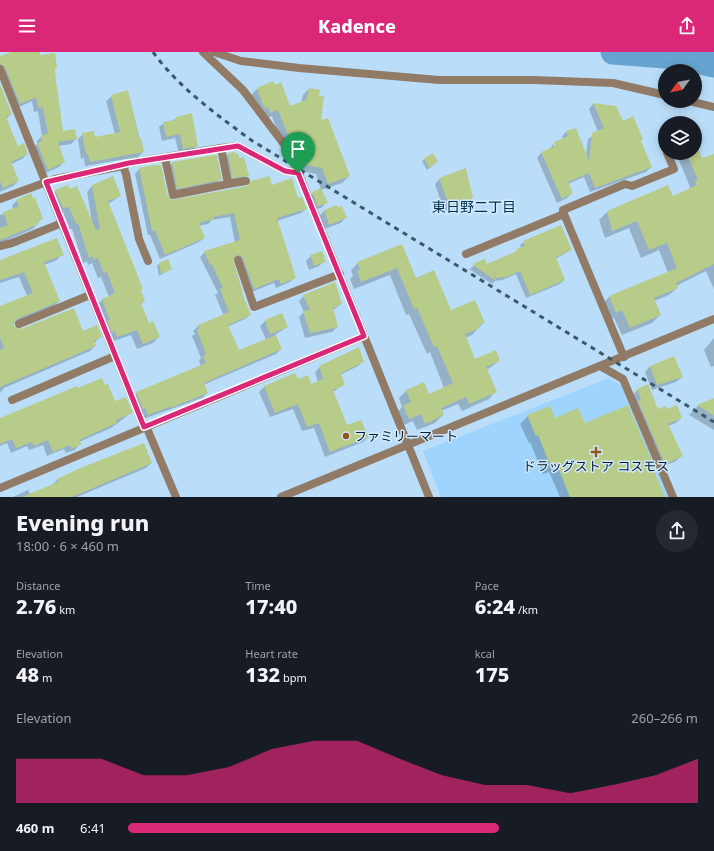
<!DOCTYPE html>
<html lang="en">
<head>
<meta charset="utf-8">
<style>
	body { margin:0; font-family:"Noto Sans","Noto Sans JP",sans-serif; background:#242831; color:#f1f3f6; height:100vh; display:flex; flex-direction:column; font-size:15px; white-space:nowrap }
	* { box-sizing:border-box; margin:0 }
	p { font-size:13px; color:#9ea1a6 }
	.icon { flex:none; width:22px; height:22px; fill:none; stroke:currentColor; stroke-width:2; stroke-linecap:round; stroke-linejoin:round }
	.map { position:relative; height:445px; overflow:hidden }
	.details { display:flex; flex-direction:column; background:#171b24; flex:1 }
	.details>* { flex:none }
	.needle { width:26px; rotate:237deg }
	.tools { position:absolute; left:658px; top:12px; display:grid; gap:8px }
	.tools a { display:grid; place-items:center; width:44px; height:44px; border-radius:50%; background:#171b24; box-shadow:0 2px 10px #0003; font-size:20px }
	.pin { position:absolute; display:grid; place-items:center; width:34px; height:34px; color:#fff; margin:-41px -17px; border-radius:50% 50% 50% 0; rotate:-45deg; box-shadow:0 0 4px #0007 }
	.pin .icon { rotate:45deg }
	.round { display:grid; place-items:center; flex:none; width:42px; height:42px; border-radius:21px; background:#242831 }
	.summary { display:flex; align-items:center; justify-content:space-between; height:68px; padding:0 16px }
	h1 { font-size:22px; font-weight:800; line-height:30px }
	.metrics { display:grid; grid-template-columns:repeat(3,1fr); gap:6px; height:68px; padding:4px 16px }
	.metrics div { display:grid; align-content:center }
	.metrics b { font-size:20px; font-weight:800 }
	.metrics small { font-size:11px; font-weight:400 }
	.metrics p { font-size:11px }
	.chart { height:112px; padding:8px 16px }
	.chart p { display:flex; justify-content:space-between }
	.chart svg { width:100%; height:72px; margin-top:4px; fill:#db2777; opacity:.7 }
	ul { padding:0 16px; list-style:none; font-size:13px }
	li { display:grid; grid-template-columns:64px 48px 1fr; align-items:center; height:30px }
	li i { height:10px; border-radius:5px; background:#db2777 }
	header { display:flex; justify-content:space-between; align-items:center; height:52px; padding:0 16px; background:#db2777; color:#fff; font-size:18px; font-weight:800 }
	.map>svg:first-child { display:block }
</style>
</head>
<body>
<header><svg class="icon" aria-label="menu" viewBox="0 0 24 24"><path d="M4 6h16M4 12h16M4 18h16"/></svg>Kadence<svg class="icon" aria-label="share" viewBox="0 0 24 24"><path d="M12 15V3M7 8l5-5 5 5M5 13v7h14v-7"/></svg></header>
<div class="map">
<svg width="714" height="445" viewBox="0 0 714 445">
	<rect width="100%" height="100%" fill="#badefa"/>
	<!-- built -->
	<path fill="#9ed4fd" d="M609 326 622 334 670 445H441L423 399Z"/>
	<!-- shadow -->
	<g fill="#0003">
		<path d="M14 0H39L40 4 56 16 54 18 63 80 76 87 71 92 58 94 64 110 59 115 43 122 32 97 37 92V89L42 84 38 59 34 60 32 49 15 57 0 20V6Z"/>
		<path d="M0 33 11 62 6 67 18 95 27 102 22 107 11 112 18 129 13 134 0 140Z"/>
		<path d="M257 37 290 56 301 51 303 43 309 37 318 45 320 70 349 124 342 131 321 138 326 151 321 156 312 158 308 146 313 141 321 138 316 122 300 119 282 92 272 64 264 67 251 43Z"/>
		<path d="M128 40 143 100 138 105 85 114 84 106 81 107 78 87 83 82 94 86 115 82 106 49 112 44Z"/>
		<path d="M593 52 616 55 623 71 640 89 651 115 646 120 590 140 584 125 568 132 572 141 567 146 557 151 537 106 541 101 550 97 553 92 556 99V92H554L563 87 562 84 567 79 586 103 588 87 598 80 589 57Z"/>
		<path d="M191 62 197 94 193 98 179 101 175 86 162 89 159 75 164 71Z"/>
		<path d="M695 91 702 108 714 103V237L706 219 676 234 677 236 669 243 654 249 660 263 652 271 622 283 614 266 608 268 602 253 609 245 668 221 659 198 641 206 629 176 605 186 599 168 607 160 672 145 688 138 690 135 676 101H695Z"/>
		<path d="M234 101 247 124 242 129 227 130 223 107 228 102Z"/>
		<path d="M432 102 437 110 427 118 422 109Z"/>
		<path d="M216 105 220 127 215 133 172 141 167 117 172 111Z"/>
		<path d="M139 117 171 149 271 134 298 148 306 157 301 161 277 169 295 225 290 230 276 236 274 231 249 241 234 207 232 208 241 241 250 263 245 267 227 275 239 299 266 288 260 274 265 269 282 262 287 275 275 283 281 297 276 302 203 333 207 341 202 346 143 367 132 346 137 341 201 314 199 309 201 306 192 284 195 282 193 279 198 274 224 264 215 243 218 241 200 205 205 200 235 191 230 165 212 168 208 172 199 174 204 186 199 190 160 207 150 183H148L135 122Z"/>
		<path d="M440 127 472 146 467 151 444 159 435 132Z"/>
		<path d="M92 134 120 144 108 152 144 249 141 253 148 272 159 285 153 291 137 297 131 283 111 290 96 254 102 248 109 245 101 225 98 226 92 211 88 213 87 209 83 211 72 177H70L63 160 57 161 50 144 56 139 92 170 87 140Z"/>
		<path d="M17 148 42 166 33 177 0 191V163L13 158 12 154Z"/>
		<path d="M337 154 346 165 341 171 324 177 319 164 324 159Z"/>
		<path d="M524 190 571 198 555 207 564 228 560 232 526 246 516 222 500 229V228L495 229 492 232 469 217 484 208 487 213 513 202 521 196 520 193Z"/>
		<path d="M401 194 415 227 451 259 483 271 472 283 465 286 474 308 499 309 487 318 496 339 489 347 462 359 458 352 441 359 443 363 435 371 417 378 413 369 401 374 396 362 402 355 399 346 406 339 424 332 428 343 444 336 430 300 427 302 409 262 406 263 390 223 354 237 350 227 353 224 351 218 358 211Z"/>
		<path d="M62 202 57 208 44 213 59 249 54 254 13 271V275L21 278 83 280 101 285 94 291 95 294 90 299 4 336 0 341V256L27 244 19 225 0 231V209Z"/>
		<path d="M311 204 325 209 319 214 309 218 306 209Z"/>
		<path d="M159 212 171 217 159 224 157 214Z"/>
		<path d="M304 244 341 252 333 258 337 275 332 280 305 286 299 265 304 260 299 249Z"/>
		<path d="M714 286V314L711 315 704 298Z"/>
		<path d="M363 309 358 314 340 323 344 332 333 340 347 375 368 385 363 390 325 405 314 376 302 379 293 357 270 365 259 340 264 335 295 322 297 329 311 333 318 330 315 320 320 315Z"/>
		<path d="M650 314 682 325 676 330 652 338 645 320Z"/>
		<path d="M77 337 115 350 131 361 111 376 79 390 80 392 75 398 66 401 64 397 47 404 43 393 29 398 27 394 11 401 7 391 0 394V367Z"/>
		<path d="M638 337 658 358 681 366 676 371 668 374 681 404 676 409 660 416 633 343Z"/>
		<path d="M714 347V378L689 363 698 354Z"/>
		<path d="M528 364 584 373 664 445H560L549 420 543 422 530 390 529 391 520 372Z"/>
		<path d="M151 411 146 416 77 445H13L28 438 30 442 52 433 57 428Z"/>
	</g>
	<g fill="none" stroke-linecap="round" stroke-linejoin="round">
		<!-- river -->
		<path stroke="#67a3d0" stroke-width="25" d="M613 0 678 5 714 13"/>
	</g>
	<!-- building -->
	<g fill="#b8cc8a">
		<path d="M11 0H40V3L55 1 57 16 55 17 56 29 63 79 75 77 77 87 58 90 65 110 48 118 37 91 42 89 41 83 48 82 43 55 38 56 36 45 20 52 5 15 0 12V4Z"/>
		<path d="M273 29 275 33 281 30 290 54 306 48 309 36 320 38 319 44H324L321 68 328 66 350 124 328 132 322 116 307 113 300 94 295 96 291 86H289L278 58 270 61 268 55 265 56 262 51 257 36Z"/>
		<path d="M0 32 12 62 6 65 18 94 24 91 28 102 11 110 19 129 3 136 0 129Z"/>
		<path d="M128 38 139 86H141L144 100 90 110 88 102H86L82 81 94 79 95 85 120 80 111 43Z"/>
		<path d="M593 51 616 54 623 69 633 64 643 87 641 89 652 115 595 136 589 121 568 130 573 141 562 147 541 100 555 94 554 90 568 84 566 79 576 76 589 109 592 81 604 76Z"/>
		<path d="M192 61 198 94 183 97 180 82 166 85 163 70 176 68V65Z"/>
		<path d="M699 98 702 106 714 102V212L676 231 678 236 654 246 661 263 630 276 622 258 616 261 609 244 677 216 667 191 649 198 637 169 612 179 607 159 668 133 673 144 697 133 695 129 698 128 687 103Z"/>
		<path d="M235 100 236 102 238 101 239 106 244 105 249 124 232 126 228 101Z"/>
		<path d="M433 101 438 110 429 116 424 106Z"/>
		<path d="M214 103H217L222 128 177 137 172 110Z"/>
		<path d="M153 113H161L168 144 172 148 247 134 251 129 269 124 272 133 292 126 298 146 302 145 307 157 277 166 296 226 281 232 279 227 254 237 242 204 237 203 233 207 243 241H242L251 263 228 273 239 298 276 283 282 297 204 331 208 341 170 356 169 355 148 363 145 356 143 357 136 340 206 311 203 304 206 302 197 278 199 277 198 273 229 260 220 237 223 236 212 212 210 213 204 199 240 188 234 161 213 165 214 167 199 171 205 186 165 203 155 178 152 179 139 116Z"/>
		<path d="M466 116 473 146 450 155 439 126Z"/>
		<path d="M113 124 121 144 108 149 143 237 141 238 145 249 141 251 149 271 153 269 160 285 143 292 137 278 117 285 115 279 112 280 107 269 110 268 102 247 115 241 107 220 104 221 98 206 94 208 93 204 89 206 78 171 76 172 69 155 63 156 55 138 68 133 70 137 77 134 96 178 100 177 92 133Z"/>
		<path d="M321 136 328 151 318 154 312 140Z"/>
		<path d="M31 141 33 146 35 145 43 167 38 169 39 172 0 188V176L8 173 3 160 19 154 16 148Z"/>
		<path d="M337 153 338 155 342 154 347 166 329 173 324 158Z"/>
		<path d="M561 173 572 198 556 205 565 228 530 243 520 219 504 226V225L497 226 494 222 496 229 472 212 485 207 487 212 517 199 516 197 525 194 523 189Z"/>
		<path d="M57 186 64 203 44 210 60 249 17 267 14 271V274L21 277 74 256 83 279 97 273 102 285 94 289 96 294 0 335V298L4 296 0 286V254L33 241 24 220 0 228V208Z"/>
		<path d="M402 192 416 226 434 218 451 258 475 248 485 271 479 273 480 276 465 282 475 307 496 298 500 309 486 315 497 340 469 352 466 345 441 356 444 363 425 372 421 362 409 367 403 353 411 350 406 338 424 330 429 342 453 331 437 294 434 295 417 256 414 257 397 216 361 230 357 219 360 217 357 210Z"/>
		<path d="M322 199 326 210 314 214 310 203Z"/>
		<path d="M168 207 172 217 161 222 159 211Z"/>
		<path d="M335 230 342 252 333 256 338 275 310 281 303 259 310 258 303 243Z"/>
		<path d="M282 261 288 275 270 282 265 268Z"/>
		<path d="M359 295 364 310 341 321 345 333 333 338 347 373 361 368 369 385 330 400 319 371 307 375 298 352 275 361 264 334 295 321 298 327 308 323 311 332 323 327 319 314Z"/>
		<path d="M674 304 683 325 657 333 650 314Z"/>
		<path d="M102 326 105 333 108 332 115 349 126 345 133 361 116 368 117 371 81 387 80 389 81 393 71 397 70 393 53 400 48 388 34 394 32 390 16 396 12 387 0 392V366L77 334 78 336Z"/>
		<path d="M648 332 658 357 666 354 667 357 677 353 682 366 668 372 683 404 665 412 638 349 641 348 637 337Z"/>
		<path d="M714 346V364L697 353Z"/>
		<path d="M628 353 655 416 653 417 665 445H570L557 413 551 415 538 383 536 384 527 363 550 354 555 366 578 356 585 371Z"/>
		<path d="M144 391 152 411 72 445H22L58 430 57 427 78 417Z"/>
	</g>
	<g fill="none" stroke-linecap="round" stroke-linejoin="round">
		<!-- minor -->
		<g stroke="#917a66" stroke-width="8">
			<path d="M203 0 243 38 290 100 429 445"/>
			<path d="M0 17 144 375"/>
			<path d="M663 91 665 96"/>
			<path d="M221 96 238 94 285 119 299 121"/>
			<path d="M123 114 126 122 139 187 148 209"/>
			<path d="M228 132 246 129"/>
			<path d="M0 147 55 127 123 114 129 111 221 96 228 132 173 143 165 106"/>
			<path d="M564 162 624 305"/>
			<path d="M0 194 12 191 62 171"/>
			<path d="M466 202 564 162 563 158 625 132 632 134 674 117 667 101"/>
			<path d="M238 208 254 255 340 222"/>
			<path d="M19 272 90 243"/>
			<path d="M600 314 623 327 673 445"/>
			<path d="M12 348 115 304"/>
			<path d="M146 374 176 445"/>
			<path d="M0 436 364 284"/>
		</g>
		<!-- tertiary -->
		<g stroke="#917a66" stroke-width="8">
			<path d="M214 0 241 9 299 16 439 28H534L613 31 665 43"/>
			<path d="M689 49 714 55"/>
			<path d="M281 445 714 267"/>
		</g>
		<!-- rail -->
		<path stroke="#3c586d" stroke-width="3" stroke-dasharray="5 5" stroke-linecap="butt" d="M153 0C179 36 216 62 251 88L714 370"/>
	</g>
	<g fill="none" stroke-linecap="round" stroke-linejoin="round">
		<defs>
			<path id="route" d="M238 94 285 119 298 121 364 284 144 375 46 130 129 111Z"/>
		</defs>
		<!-- route casing -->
		<use href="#route" stroke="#fff" stroke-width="8"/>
		<!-- route -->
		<use href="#route" stroke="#db2777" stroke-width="5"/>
	</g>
	<!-- markers -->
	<g fill="#945919" stroke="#d2e9fd" stroke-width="1.5">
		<circle cx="346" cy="384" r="4"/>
		<path d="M594 394h4v4h4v4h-4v4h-4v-4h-4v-4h4z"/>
	</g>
	<g text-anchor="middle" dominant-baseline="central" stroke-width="3" stroke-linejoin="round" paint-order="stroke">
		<!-- poi labels -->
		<g font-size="13" fill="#041d2e" stroke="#d2e9fd" text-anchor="start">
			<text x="354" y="384">ファミリーマート</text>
			<text x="596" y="414" text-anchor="middle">ドラッグストア コスモス</text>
		</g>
		<!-- neighbourhood labels -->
		<g font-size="14" fill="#003351" stroke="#d2e9fd">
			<text x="474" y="154">東日野二丁目</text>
		</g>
	</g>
</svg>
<div class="tools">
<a><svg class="needle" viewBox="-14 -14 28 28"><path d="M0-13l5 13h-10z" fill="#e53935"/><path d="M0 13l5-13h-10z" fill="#9ea1a6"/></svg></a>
<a><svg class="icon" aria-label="layers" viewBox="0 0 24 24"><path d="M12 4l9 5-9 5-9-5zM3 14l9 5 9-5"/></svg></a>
</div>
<div class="pin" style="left:298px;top:121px;background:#1e9e55"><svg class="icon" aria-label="arrive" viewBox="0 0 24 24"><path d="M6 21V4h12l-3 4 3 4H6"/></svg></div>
</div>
<section class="details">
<div class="summary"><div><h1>Evening run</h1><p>18:00 · 6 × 460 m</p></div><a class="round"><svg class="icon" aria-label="share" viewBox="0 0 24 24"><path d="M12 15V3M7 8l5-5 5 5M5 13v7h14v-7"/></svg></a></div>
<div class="metrics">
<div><p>Distance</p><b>2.76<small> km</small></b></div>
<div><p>Time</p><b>17:40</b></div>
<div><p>Pace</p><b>6:24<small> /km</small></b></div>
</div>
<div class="metrics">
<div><p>Elevation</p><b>48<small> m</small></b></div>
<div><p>Heart rate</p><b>132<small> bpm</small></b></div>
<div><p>kcal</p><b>175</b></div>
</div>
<div class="chart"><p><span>Elevation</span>260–266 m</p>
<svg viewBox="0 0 160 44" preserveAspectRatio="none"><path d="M0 44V17L10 17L20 17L30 27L40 27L50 22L60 11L70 6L80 6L90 17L100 27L110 33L120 33L130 38L140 33L150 27L160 17V44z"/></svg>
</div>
<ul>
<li><b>460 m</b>6:41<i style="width:65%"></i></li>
</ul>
</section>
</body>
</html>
